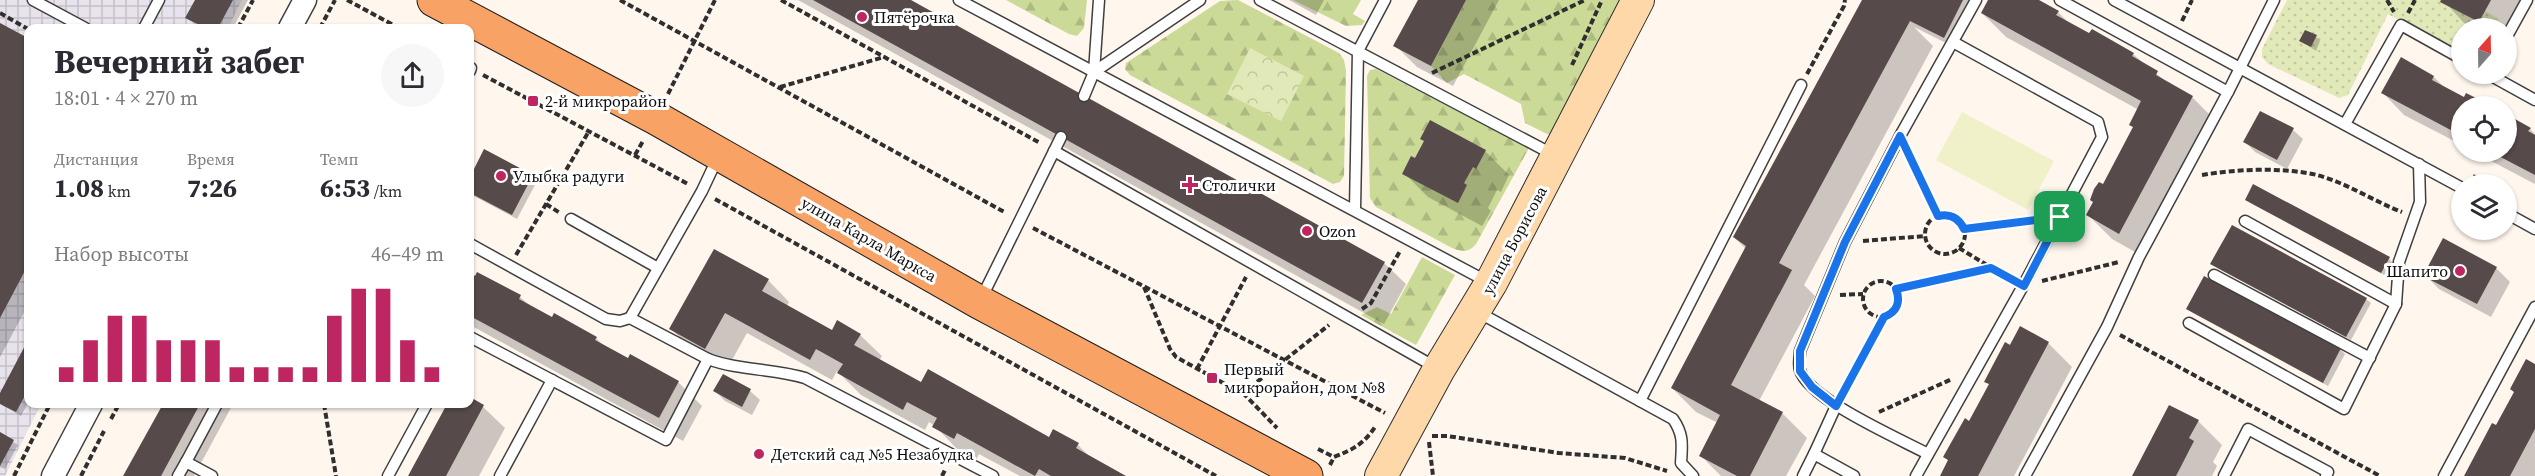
<!DOCTYPE html>
<html lang="ru">
<head>
<meta charset="utf-8">
<style>
	body { margin:0; font-family:"Source Serif 4",serif; background:#f7f7f7; color:#2b2b33; height:100vh; display:flex; flex-direction:column; font-size:22px; white-space:nowrap }
	* { box-sizing:border-box; margin:0 }
	p { font-size:20px; color:#7c7c81 }
	.icon { flex:none; width:33px; height:33px; fill:none; stroke:currentColor; stroke-width:2; stroke-linecap:round; stroke-linejoin:round }
	.map { position:relative; flex:1; overflow:hidden }
	.panel { position:absolute; left:24px; top:24px; width:450px; height:384px; display:flex; flex-direction:column; background:#fff; border-radius:12px; box-shadow:0 2px 4px #0004 }
	.panel>* { flex:none }
	.needle { width:39px; rotate:20deg }
	.controls { position:absolute; left:2451px; top:18px; display:grid; gap:12px }
	.controls a { display:grid; place-items:center; width:66px; height:66px; border-radius:50%; background:#fff; box-shadow:0 2px 4px #0004; font-size:30px }
	.pin { position:absolute; display:grid; place-items:center; width:51px; height:51px; color:#fff; margin:-26px; border-radius:12px; box-shadow:0 3px 9px #0006 }
	.round { display:grid; place-items:center; flex:none; width:63px; height:63px; border-radius:32px; background:#f7f7f7 }
	.headline { display:flex; align-items:center; justify-content:space-between; height:102px; padding:0 30px }
	h1 { font-size:33px; font-weight:700; line-height:45px }
	.stats { display:grid; grid-template-columns:repeat(3,1fr); gap:9px; height:102px; padding:6px 30px }
	.stats div { display:grid; align-content:center }
	.stats b { font-size:26px; font-weight:700 }
	.stats small { font-size:16px; font-weight:400 }
	.stats p { font-size:16px }
	.chart { height:168px; padding:12px 30px }
	.chart p { display:flex; justify-content:space-between }
	.chart svg { width:100%; height:108px; margin-top:6px; stroke:#bd2660; stroke-width:6 }
	.map>svg:first-child { display:block }
</style>
</head>
<body>
<div class="map">
<svg width="2535" height="476" viewBox="0 0 2535 476">
	<defs>
		<pattern id="industrial-grid" width="8" height="8" patternUnits="userSpaceOnUse" patternTransform="scale(1.5)"><rect width="8" height="8" fill="#e7e2ec"/><path d="M0 4h8M4 0v8" fill="none" stroke="#c5c1c9"/></pattern>
		<pattern id="grass-dots" width="8" height="8" patternUnits="userSpaceOnUse" patternTransform="scale(1.5)"><rect width="8" height="8" fill="#e2e9b8"/><path d="M2 2h.1M6 6h.1" fill="none" stroke="#c1c79d" stroke-width="1.8" stroke-linecap="round"/></pattern>
		<pattern id="forest-firs" width="22" height="20" patternUnits="userSpaceOnUse" patternTransform="scale(1.5)"><rect width="22" height="20" fill="#cbda97"/><path d="M5 1l3.5 6h-7zM16 11l3.5 6h-7z" fill="#adba81"/></pattern>
		<pattern id="park-crowns" width="20" height="18" patternUnits="userSpaceOnUse" patternTransform="scale(1.5)"><rect width="20" height="18" fill="#e2e9b8"/><path d="M2 6a3 3 0 1 1 6 0M12 15a3 3 0 1 1 6 0" fill="none" stroke="#c1c79d"/></pattern>
	</defs>
	<rect width="100%" height="100%" fill="#fff6ee"/>
	<!-- industrial -->
	<path fill="url(#industrial-grid)" d="M0 0H242L228 28H28V404H41L5 476H0Z"/>
	<!-- grass -->
	<path fill="url(#grass-dots)" d="M2287 0H2441L2479 22 2485 11 2499 19 2494 28H2462L2461 54 2388 14 2348 95 2339 98 2268 64 2262 57V49Z"/>
	<!-- forest -->
	<g fill="url(#forest-firs)">
		<path d="M1006 0H1087L1084 28 1077 36 1069 34Z"/>
		<path d="M1238 0 1339 53 1344 60 1346 71 1344 176 1340 182 1333 184 1130 75 1125 69 1126 63 1220 1Z"/>
		<path d="M1293 0H1361L1353 14 1365 21 1362 25 1346 26Z"/>
		<path d="M1466 0H1627L1553 134H1547L1525 123 1521 104 1464 74 1447 83 1431 66Z"/>
		<path d="M1376 69 1529 148 1476 244C1468 253 1463 252 1452 248L1376 207 1370 198 1367 76 1370 70Z"/>
		<path d="M1422 257 1455 275 1416 345 1361 315 1377 307 1391 314Z"/>
	</g>
	<!-- park -->
	<path fill="url(#park-crowns)" d="M1250 48 1304 76 1281 121 1227 94Z"/>
	<!-- pitch -->
	<path fill="#f0f0c9" d="M1962 112 2054 161 2028 210 1936 160Z"/>
	<!-- shadow -->
	<g fill="#0003">
		<path d="M196 0H248L233 28 197 27 187 17Z"/>
		<path d="M798 0H908L1384 263 1406 284 1384 324Z"/>
		<path d="M1289 0H1324L1316 15Z"/>
		<path d="M1419 0H1499L1453 86 1417 67 1395 45Z"/>
		<path d="M1864 0H1977L1954 47 1914 27 1933 46 1804 285 1815 296 1759 401 1783 414 1807 438 1786 476H1721L1700 455 1718 423 1696 412 1672 388 1746 249 1734 237Z"/>
		<path d="M1989 0H2036L2058 12 2070 24 2090 35 2133 54 2170 85 2192 97 2216 121 2144 257 2112 239 2088 215 2134 128 2139 110 2006 37 1982 13Z"/>
		<path d="M2443 0H2523L2506 28H2474L2464 23Z"/>
		<path d="M0 25 28 40V305L0 357Z"/>
		<path d="M2316 37 2320 41 2316 51 2301 41Z"/>
		<path d="M2434 77 2445 88 2465 99 2467 95 2489 106H2462V145L2404 115 2383 93Z"/>
		<path d="M2530 129 2535 134V184L2474 152H2506Z"/>
		<path d="M2293 130 2303 139 2287 169 2255 152 2245 142Z"/>
		<path d="M1425 142 1485 151 1509 175 1501 192 1497 190 1488 208 1491 211 1482 226 1428 197 1404 173 1416 160Z"/>
		<path d="M485 151 537 181 517 219 470 194V180Z"/>
		<path d="M2247 199 2389 259 2393 263 2386 276 2252 204Z"/>
		<path d="M2212 263 2366 299 2371 303 2351 340 2217 268Z"/>
		<path d="M2496 268 2510 282 2491 317 2439 289 2425 275Z"/>
		<path d="M470 274 520 297 531 307 552 319 554 315 596 338 607 349 678 382 702 406 683 441 470 325Z"/>
		<path d="M768 280 789 302 787 306 833 332 860 335 882 356 879 361 921 384 1050 439 1054 431 1078 445 1092 459 1123 476H1020L979 454 976 460 956 448 935 426 929 422 925 430 861 395 837 371 832 380 747 333 727 369 693 350 671 329Z"/>
		<path d="M2188 309 2340 349 2345 354 2328 386 2193 313Z"/>
		<path d="M2020 328 2048 343 2072 367 2014 476H1941L1949 461 1945 457 1970 423 1990 385 1986 382Z"/>
		<path d="M28 343V403L21 416 2 405 0 396Z"/>
		<path d="M2535 366V476H2465L2497 427Z"/>
		<path d="M723 376 750 391 760 400 752 415 725 401 715 391Z"/>
		<path d="M470 399 483 407 505 428 479 476H410L449 404H470Z"/>
		<path d="M164 404H233L194 476H125Z"/>
		<path d="M2198 421 2222 445 2213 462 2217 466 2212 476H2134Z"/>
		<path d="M0 434 18 445 5 469 0 467Z"/>
	</g>
	<!-- building -->
	<g fill="#564a4a">
		<path d="M195 0H233L218 28H206L185 18Z"/>
		<path d="M813 0H911L1385 262 1362 303Z"/>
		<path d="M1418 0H1466L1431 66 1393 46Z"/>
		<path d="M1862 0H1963L1944 38 1910 21 1779 263 1792 270 1731 385 1783 412 1750 476H1737L1699 456 1720 415 1671 388 1746 246 1733 237Z"/>
		<path d="M1988 0H2039L2059 11 2056 15 2089 33 2092 29 2134 53 2132 56 2158 71 2156 75 2193 96 2119 234 2086 215 2093 202 2090 200 2094 189 2099 182 2103 184 2133 127 2129 125 2141 101 1981 13Z"/>
		<path d="M2441 0H2491L2479 22 2440 2Z"/>
		<path d="M0 23 28 38V265L0 318Z"/>
		<path d="M2305 30 2317 35 2311 47 2299 41Z"/>
		<path d="M2401 57 2434 76 2432 80 2464 97 2466 93 2492 106H2462V136L2381 93Z"/>
		<path d="M2260 111 2294 128 2277 160 2243 142Z"/>
		<path d="M2506 114 2531 128 2528 131 2535 135V175L2491 152H2506Z"/>
		<path d="M1430 120 1486 150 1476 169 1473 167 1464 183 1467 185 1458 203 1402 174 1411 156 1415 158 1424 141 1420 139Z"/>
		<path d="M484 149 533 175 512 215 470 193V177Z"/>
		<path d="M2253 184 2390 257 2381 273 2245 200Z"/>
		<path d="M2232 225 2367 298 2346 337 2210 264Z"/>
		<path d="M2443 238 2497 267 2477 304 2423 276Z"/>
		<path d="M714 249 769 279 762 291 832 330 837 320 861 334 854 345 921 382 928 369 1049 437 1053 429 1079 443 1076 448 1126 476H1051L1039 469 1035 476 957 433 954 439 932 427 937 418 907 402 903 410 837 373 843 364 816 349 810 360 725 313 705 349 669 329Z"/>
		<path d="M470 272 475 276 477 272 521 295 519 299 552 317 554 313 597 337 595 340 628 358 630 354 679 381 659 418 470 316Z"/>
		<path d="M2204 276 2341 348 2323 383 2186 309Z"/>
		<path d="M2020 326 2049 342 1978 476H1940L1948 460 1943 457 1965 418 1969 421 1989 384 1984 382 2005 342 2010 345Z"/>
		<path d="M28 340V390L16 412 0 404V393Z"/>
		<path d="M2526 359 2535 364V429L2510 476H2464L2492 423 2496 425 2514 392 2510 389Z"/>
		<path d="M723 374 751 389 742 407 713 391Z"/>
		<path d="M470 397 484 405 446 476H408L447 404H470Z"/>
		<path d="M163 404H200L161 476H123Z"/>
		<path d="M2169 405 2199 420 2189 438 2194 441 2176 476H2132Z"/>
		<path d="M0 432 14 440 0 466Z"/>
	</g>
	<g fill="none" stroke-linecap="round" stroke-linejoin="round">
		<defs>
			<g id="lane">
				<path d="M33 0 85 28"/>
				<path d="M959 0 1488 282"/>
				<path d="M1099 0 1094 72 1200 0"/>
				<path d="M1260 0 1554 155"/>
				<path d="M2060 0 2228 92"/>
				<path d="M2114 0 2462 188"/>
				<path d="M144 28 159 0"/>
				<path d="M2506 38 2527 0"/>
				<path d="M470 71 471 68"/>
				<path d="M2488 74 2535 100"/>
				<path d="M1084 96 1094 72"/>
				<path d="M2345 124 2401 25 2462 59"/>
				<path d="M1054 151 1437 368"/>
				<path d="M1355 209 1358 51 1385 0"/>
				<path d="M2506 213 2535 229"/>
				<path d="M571 219 658 268"/>
				<path d="M2245 221 2396 304"/>
				<path d="M470 244 606 319 620 321 630 318"/>
				<path d="M2214 275 2370 358"/>
				<path d="M981 299 1061 137"/>
				<path d="M1476 311 1673 419C1684 435 1682 445 1681 463L1693 476"/>
				<path d="M2189 323 2344 409 2396 304 2399 262 2420 202 2419 164"/>
				<path d="M470 337 666 440 708 359 630 318 702 191 718 157"/>
				<path d="M708 359C740 371 773 368 805 378L993 476"/>
				<path d="M1640 401 1801 85"/>
				<path d="M1814 454 1836 406"/>
				<path d="M1928 454C1900 439 1808 399 1800 370 1798 365 1800 357 1800 351L1845 242 1900 136 1976 0"/>
				<path d="M178 476 186 462"/>
				<path d="M212 476 186 462 217 404"/>
				<path d="M388 476 427 404"/>
				<path d="M500 476 552 380"/>
				<path d="M1803 476 1814 454 1854 476"/>
				<path d="M1916 476 2023 286 2102 137 2098 122 1953 42"/>
				<path d="M2025 476 2107 327 2139 257 2228 92 2274 0"/>
				<path d="M2224 476 2248 429 2328 472 2326 476"/>
				<path d="M2444 476 2535 307"/>
			</g>
			<g id="street">
				<path d="M290 28 305 0"/>
				<path d="M53 476 91 404"/>
			</g>
			<path id="secondary" d="M1381 476 1439 369 1491 283 1638 0"/>
			<path id="primary" d="M434 0 656 118 979 302 1306 476"/>
		</defs>
		<!-- lane casing -->
		<use href="#lane" stroke="#404040" stroke-width="13"/>
		<!-- street casing -->
		<use href="#street" stroke="#404040" stroke-width="25"/>
		<!-- secondary casing -->
		<use href="#secondary" stroke="#2f2f2f" stroke-width="34"/>
		<!-- primary casing -->
		<use href="#primary" stroke="#1e1e1e" stroke-width="35"/>
		<!-- path -->
		<g stroke="#2f2f2f" stroke-width="4" stroke-dasharray="6 3" stroke-linecap="butt">
			<path d="M347 0 399 28"/>
			<path d="M620 0 1006 213"/>
			<path d="M781 0 1040 143"/>
			<path d="M2387 0 2394 12"/>
			<path d="M0 13 28 29"/>
			<path d="M2408 13 2415 0"/>
			<path d="M2182 21 2192 0"/>
			<path d="M238 28 253 0"/>
			<path d="M320 28 335 0"/>
			<path d="M1572 65 1602 0"/>
			<path d="M1432 73 1585 0"/>
			<path d="M1807 74 1844 6 1845 0"/>
			<path d="M483 75 688 184"/>
			<path d="M780 87 884 57"/>
			<path d="M668 94 715 0"/>
			<path d="M1909 154 1938 215"/>
			<path d="M635 155 643 141"/>
			<path d="M2202 175C2237 169 2282 167 2317 175 2347 183 2373 201 2402 212"/>
			<path d="M2473 176 2488 184"/>
			<path d="M715 199 1216 476"/>
			<path d="M546 204 560 213"/>
			<circle cx="1945" cy="234" r="20"/>
			<path d="M1033 228 1385 413"/>
			<path d="M1964 229 2040 219"/>
			<path d="M1863 241 1925 236"/>
			<path d="M1959 248 2010 279"/>
			<path d="M516 255 589 131"/>
			<circle cx="1881" cy="299" r="18"/>
			<path d="M2042 281 2119 262"/>
			<path d="M1144 287 1170 349 1176 357 1245 395 1277 428"/>
			<path d="M1896 289 1991 268"/>
			<path d="M1840 295 1863 294"/>
			<path d="M1362 309 1371 303 1400 251"/>
			<path d="M2120 335 2380 476"/>
			<path d="M1197 369 1246 277"/>
			<path d="M1843 392 1884 317"/>
			<path d="M1243 393 1329 325"/>
			<path d="M324 404 336 476"/>
			<path d="M1879 412 1952 379"/>
			<path d="M111 419 119 404"/>
			<path d="M1432 436H1447L1559 453 1625 458 1667 471"/>
			<path d="M1429 442 1433 476"/>
			<path d="M1318 449 1334 457"/>
			<path d="M1330 465 1334 457C1352 450 1364 444 1375 427"/>
			<path d="M14 476 50 404"/>
			<path d="M81 476 104 431"/>
			<path d="M942 476 946 468"/>
		</g>
		<!-- lane -->
		<use href="#lane" stroke="#fff" stroke-width="10"/>
		<!-- street -->
		<use href="#street" stroke="#fff" stroke-width="22"/>
		<!-- secondary -->
		<use href="#secondary" stroke="#fed8a9" stroke-width="32"/>
		<!-- primary -->
		<use href="#primary" stroke="#f8a365" stroke-width="33"/>
	</g>
	<g fill="none" stroke-linecap="round" stroke-linejoin="round">
		<defs>
			<path id="route" d="M1900 136 1938 216C1950 213 1959 218 1964 229L2060 217 2024 286 1991 268 1896 289C1901 302 1897 312 1884 317L1836 406 1812 387 1800 371V351L1845 242Z"/>
		</defs>
		<!-- route casing -->
		<use href="#route" stroke="#fff" stroke-width="12"/>
		<!-- route -->
		<use href="#route" stroke="#1a73e8" stroke-width="8"/>
	</g>
	<!-- markers -->
	<g fill="#bd2660" stroke="#fff" stroke-width="2">
		<circle cx="862" cy="17" r="6"/>
		<rect x="527" y="95" width="12" height="12" rx="3"/>
		<circle cx="501" cy="176" r="6"/>
		<path d="M1187 176h6v6h6v6h-6v6h-6v-6h-6v-6h6z"/>
		<circle cx="1307" cy="231" r="6"/>
		<circle cx="2460" cy="271" r="6"/>
		<rect x="1206" y="372" width="12" height="12" rx="3"/>
		<circle cx="759" cy="454" r="6"/>
	</g>
	<g text-anchor="middle" dominant-baseline="central" stroke-width="6" stroke-linejoin="round" paint-order="stroke">
		<!-- poi labels -->
		<g font-size="16" fill="#0d0d0d" stroke="#fff" text-anchor="start">
			<text x="874" y="17">Пятёрочка</text>
			<text x="545" y="101">2-й микрорайон</text>
			<text x="513" y="176">Улыбка радуги</text>
			<text x="1202" y="185">Столички</text>
			<text x="1319" y="231">Ozon</text>
			<text x="2448" y="271" text-anchor="end">Шапито</text>
			<text x="1224" y="369">Первый<tspan x="1224" dy="18">микрорайон, дом №8</tspan></text>
			<text x="771" y="454">Детский сад №5 Незабудка</text>
		</g>
		<!-- street labels -->
		<g font-size="16" fill="#0d0d0d" stroke="#fff">
			<text transform="translate(869 239) rotate(30)">улица Карла Маркса</text>
			<text transform="translate(1514 240) rotate(-62)">улица Борисова</text>
		</g>
	</g>
</svg>
<div class="controls">
<a><svg class="needle" viewBox="-14 -14 28 28"><path d="M0-13l5 13h-10z" fill="#e53935"/><path d="M0 13l5-13h-10z" fill="#7c7c81"/></svg></a>
<a><svg class="icon" aria-label="locate" viewBox="0 0 24 24"><circle cx="12" cy="12" r="6"/><path d="M12 2v4M12 18v4M2 12h4M18 12h4"/></svg></a>
<a><svg class="icon" aria-label="layers" viewBox="0 0 24 24"><path d="M12 4l9 5-9 5-9-5zM3 14l9 5 9-5"/></svg></a>
</div>
<div class="pin" style="left:2060px;top:217px;background:#1e9e55"><svg class="icon" aria-label="arrive" viewBox="0 0 24 24"><path d="M6 21V4h12l-3 4 3 4H6"/></svg></div>
<section class="panel">
<div class="headline"><div><h1>Вечерний забег</h1><p>18:01 · 4 × 270 m</p></div><a class="round"><svg class="icon" aria-label="share" viewBox="0 0 24 24"><path d="M12 15V3M7 8l5-5 5 5M5 13v7h14v-7"/></svg></a></div>
<div class="stats">
<div><p>Дистанция</p><b>1.08<small> km</small></b></div>
<div><p>Время</p><b>7:26</b></div>
<div><p>Темп</p><b>6:53<small> /km</small></b></div>
</div>
<div class="chart"><p><span>Набор высоты</span>46–49 m</p>
<svg viewBox="0 0 160 44" preserveAspectRatio="none"><path d="M5 44V38M15 44V27M25 44V17M35 44V17M45 44V27M55 44V27M65 44V27M75 44V38M85 44V38M95 44V38M105 44V38M115 44V17M125 44V6M135 44V6M145 44V27M155 44V38"/></svg>
</div>
</section>
</div>
</body>
</html>
